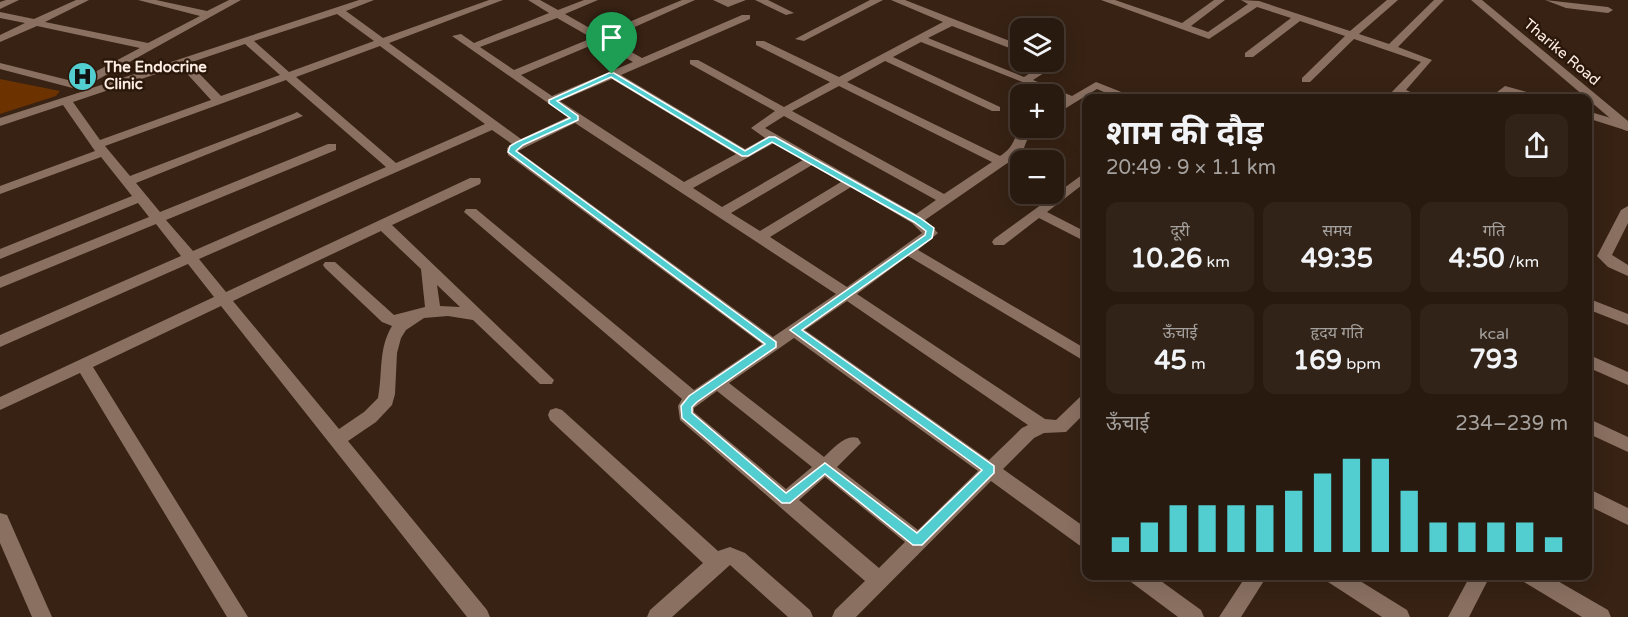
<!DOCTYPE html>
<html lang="hi">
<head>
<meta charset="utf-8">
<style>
	body { margin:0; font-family:"Varela Round","Noto Sans Devanagari",sans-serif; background:#312318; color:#f1f3f6; height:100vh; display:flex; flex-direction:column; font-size:22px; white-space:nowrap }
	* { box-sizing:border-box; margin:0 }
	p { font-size:20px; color:#a5a19e }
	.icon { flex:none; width:33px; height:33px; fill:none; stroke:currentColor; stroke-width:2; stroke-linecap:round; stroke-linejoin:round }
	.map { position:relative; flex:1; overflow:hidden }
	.side { position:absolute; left:1082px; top:94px; width:510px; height:486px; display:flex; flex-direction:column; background:#291a0f; border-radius:12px; box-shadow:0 6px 24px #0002,0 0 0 2px #45382f }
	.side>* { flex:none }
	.controls { position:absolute; left:1010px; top:18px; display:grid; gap:12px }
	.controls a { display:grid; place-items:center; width:54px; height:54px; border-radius:12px; background:#291a0f; box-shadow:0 6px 24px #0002,0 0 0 2px #45382f; font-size:30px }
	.pin { position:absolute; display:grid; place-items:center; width:51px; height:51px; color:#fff; margin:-62px -26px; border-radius:50% 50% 50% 0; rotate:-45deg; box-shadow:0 0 6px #0007 }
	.pin .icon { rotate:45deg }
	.round { display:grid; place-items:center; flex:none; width:63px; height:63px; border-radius:12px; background:#312318 }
	.summary { display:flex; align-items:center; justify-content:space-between; height:102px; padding:0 24px }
	h1 { font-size:33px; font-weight:700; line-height:45px }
	.figures { display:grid; grid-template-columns:repeat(3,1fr); gap:9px; height:102px; padding:6px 24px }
	.figures div { display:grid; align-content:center; border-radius:12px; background:#312318; text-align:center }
	.figures b { font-size:26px; font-weight:700 }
	.figures small { font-size:16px; font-weight:400 }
	.figures p { font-size:16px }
	.chart { height:168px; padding:12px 24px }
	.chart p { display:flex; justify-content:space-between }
	.chart svg { width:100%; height:108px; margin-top:6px; stroke:#52cdd0; stroke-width:6 }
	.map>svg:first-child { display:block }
</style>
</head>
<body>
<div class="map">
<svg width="1628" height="617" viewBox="0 0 1628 617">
	<rect width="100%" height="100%" fill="#372214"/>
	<!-- green -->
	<path fill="#6c3200" d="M0 79 60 91 56 96 0 114Z"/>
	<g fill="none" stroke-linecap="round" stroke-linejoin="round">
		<!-- minor -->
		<g fill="#8a7061" fill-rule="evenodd">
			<path d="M6 0H19L0 9V2Z"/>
			<path d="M76 0H89L45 22 148 43 200 16 138 0H156L207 11 229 0H241L88 85 92 88 359 0H374L346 11 383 38 489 0H503L389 43 521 139 568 117 452 36 461 34 474 43 549 13 528 0H540L558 10 584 0H598L565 14 600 34 682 0H695L608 39 642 58 742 15H750V19L621 75 745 149 765 138 751 128 775 111 690 64V60H698L784 107 830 82 756 45V41H764L839 77 943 22 891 0H905L1020 45V52L952 26 928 38 1024 77 1047 62 1058 60V64L1033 80 1072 96 1096 82 1134 97 1136 99H1120L1097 89 1053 116V108L1064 101 1053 94 921 42 893 57 1000 107V111H992L885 61 847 82 1000 156C1017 145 1011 138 1023 128H1036L1029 135 1022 153 925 220 938 233 918 250 1086 349V362L908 256 857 294 1045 419 1056 420 1080 397 1086 396V412L1066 432 1044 433 1034 438 1003 469 1086 528V547L1079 545 991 481 856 617H832L835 610 865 581 680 420 678 406 682 399 464 212 466 209H476L694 390 762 344 508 155 507 148 512 144 492 130 199 259 226 292 470 178H480L481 181 480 184 392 225 554 380 552 384H540L473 320 448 316 424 318 406 330 401 338 397 353 395 394 392 405 376 422 348 441 487 610 490 617H467L221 306 93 367 248 617H227L80 373 0 410V397L214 297 188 264 0 347V335L181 256 156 224 0 288V277L149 217 138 203 0 259V249L132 196 101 157 0 194V186L95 151 63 105 0 126V118L84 91 0 69V63L76 82 140 48 37 26 0 42V35L25 23 0 18V12L34 19ZM337 14 374 41 289 72 254 41ZM557 18 592 38 514 70 480 47ZM599 42 633 62 552 96 521 75ZM245 44 280 75 221 96 189 63ZM380 46 485 124 396 163 296 77ZM180 66 211 100 100 140 73 102ZM612 79 736 154 684 182 560 101ZM286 80 386 167 193 251 166 220 336 150V144H328L160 212 136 183 303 116 297 112 293 114 130 176 105 146ZM839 86 992 162 944 194 792 111ZM784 116 936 200 916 214 765 128ZM575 123 836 294 773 337 518 151ZM774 143 803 160 722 207 693 188ZM812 165 841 182 760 231 731 213ZM851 187 912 223 922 233 847 287 770 237ZM381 231 421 269 425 307 394 315 335 262H325L323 265 325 268 382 322 392 326C378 349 383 373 378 398L364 412 339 429 233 301ZM437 285 460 307 440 306ZM847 301 1028 425 1022 428 989 460 805 330ZM794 338 978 471 918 530 837 467 861 443 858 438C845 434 834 448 824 457L729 383ZM717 391 812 467 786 489 694 412V408ZM825 477 905 542 879 568 799 500Z"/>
			<path d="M713 0H746L728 7Z"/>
			<path d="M755 0H768L794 13 786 15Z"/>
			<path d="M870 0H883L804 41 795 39Z"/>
			<path d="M1101 0H1115L1182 23 1214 0H1225L1191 26 1208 32 1248 4 1241 0 1259 1 1350 31 1387 0H1398L1359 34 1389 44 1434 0H1444L1398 47 1432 60 1406 90 1426 99H1409L1400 96 1397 99H1385L1421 62 1354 39 1310 82H1302V78L1345 36 1300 21 1253 57H1245V53L1291 18 1257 7 1209 39Z"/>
			<path d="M1545 0 1608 7 1613 10 1608 13 1566 8Z"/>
			<path d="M1505 86 1545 97 1547 99H1528L1507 93 1501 99H1488Z"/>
			<path d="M1587 111 1628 123V131L1587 118Z"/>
			<path d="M1086 172V182L1047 212 1086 232V242L1039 218 1004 245H994L992 242 994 239Z"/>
			<path d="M1628 206V223L1612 255 1628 265V276L1608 267 1597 256 1621 210Z"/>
			<path d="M1587 298 1628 314V325L1587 309Z"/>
			<path d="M1587 354 1628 372V385L1587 367Z"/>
			<path d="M556 408 562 410 718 551 730 547 745 553 810 610 813 617H788L730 565 672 617H647L650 610 703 563 550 420 548 415 550 410Z"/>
			<path d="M1587 418 1628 437V452L1587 433Z"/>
			<path d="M1587 488 1628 508V525L1587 505Z"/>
			<path d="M0 513 7 515 52 617H32L0 543Z"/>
			<path d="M1128 576H1154L1201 610 1204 617H1178L1131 582Z"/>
			<path d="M1246 576H1267L1241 617H1219Z"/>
			<path d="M1325 576H1352L1407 610 1410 617H1382L1328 582Z"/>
			<path d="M1470 576H1490L1469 617H1448Z"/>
			<path d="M1521 576H1549L1608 610 1611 617H1582L1524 582Z"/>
		</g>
		<!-- tertiary -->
		<path fill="#8a7061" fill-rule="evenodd" d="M1471 0H1482L1628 121V131L1624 130Z"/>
	</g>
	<!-- route -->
	<path fill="#52cdd0" stroke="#fff" stroke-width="1.5" fill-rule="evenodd" d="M609 73H614L745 151 769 137H775L920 218 934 228 932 238 802 330 994 466V473L922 545H913L825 474 790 503H782L682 418 681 406 689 396 765 344 508 152 510 146 517 142 570 118 549 103V100ZM611 77 742 156H748L772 142 914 222 926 231 925 235 790 330 982 470 917 533 825 463 786 493 692 413V407L697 402 776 347V342L516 151 523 145 578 120V116L557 101Z"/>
	<!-- icons -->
	<defs>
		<symbol id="hospital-disc" viewBox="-11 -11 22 22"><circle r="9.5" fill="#52cdd0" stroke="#2c180b"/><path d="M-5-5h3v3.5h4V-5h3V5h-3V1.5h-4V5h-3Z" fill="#111"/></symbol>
	</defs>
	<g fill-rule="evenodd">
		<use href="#hospital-disc" x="66" y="60" width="33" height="33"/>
	</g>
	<g text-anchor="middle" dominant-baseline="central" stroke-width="5" stroke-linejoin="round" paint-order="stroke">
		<!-- far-street labels -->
		<g font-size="15" fill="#fdeee5" stroke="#2c180b">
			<text transform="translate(1562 52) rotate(40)">Tharike Road</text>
		</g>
		<!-- far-poi labels -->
		<g font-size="15" font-weight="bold" fill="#fdeee5" stroke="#2c180b" text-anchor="start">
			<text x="104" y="67">The Endocrine<tspan x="104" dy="17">Clinic</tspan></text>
		</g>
	</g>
</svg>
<div class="controls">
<a><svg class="icon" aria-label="layers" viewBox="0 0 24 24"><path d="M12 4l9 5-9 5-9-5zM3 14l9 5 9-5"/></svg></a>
<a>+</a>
<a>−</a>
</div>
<div class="pin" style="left:612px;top:74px;background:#1e9e55"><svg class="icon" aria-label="arrive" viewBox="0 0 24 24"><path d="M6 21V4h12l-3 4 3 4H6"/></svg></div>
<section class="side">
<div class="summary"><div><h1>शाम की दौड़</h1><p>20:49 · 9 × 1.1 km</p></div><a class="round"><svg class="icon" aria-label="share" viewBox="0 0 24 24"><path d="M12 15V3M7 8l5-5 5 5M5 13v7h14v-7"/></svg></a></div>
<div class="figures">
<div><p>दूरी</p><b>10.26<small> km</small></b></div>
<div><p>समय</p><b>49:35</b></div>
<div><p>गति</p><b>4:50<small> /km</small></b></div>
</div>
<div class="figures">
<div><p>ऊँचाई</p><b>45<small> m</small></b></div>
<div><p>हृदय गति</p><b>169<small> bpm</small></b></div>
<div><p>kcal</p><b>793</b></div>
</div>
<div class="chart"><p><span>ऊँचाई</span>234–239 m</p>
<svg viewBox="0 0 160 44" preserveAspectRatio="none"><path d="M5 44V38M15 44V32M25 44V25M35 44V25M45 44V25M55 44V25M65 44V19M75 44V12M85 44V6M95 44V6M105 44V19M115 44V32M125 44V32M135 44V32M145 44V32M155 44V38"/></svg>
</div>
</section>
</div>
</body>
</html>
